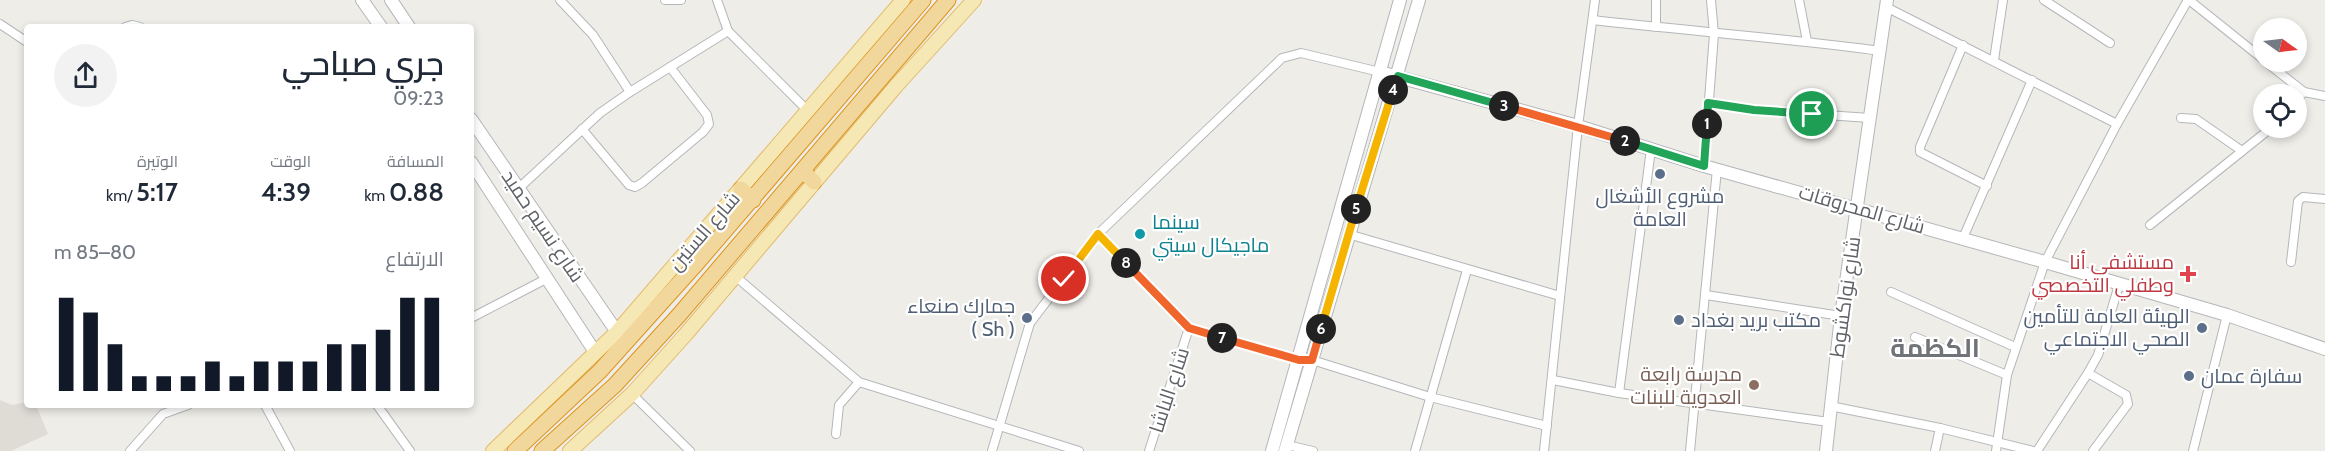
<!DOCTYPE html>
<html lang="ar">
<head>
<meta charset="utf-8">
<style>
	body { margin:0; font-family:Cabin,Cairo,sans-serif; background:#f2f2f3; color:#1f2937; direction:rtl; height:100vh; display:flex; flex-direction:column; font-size:22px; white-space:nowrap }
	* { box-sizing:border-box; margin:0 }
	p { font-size:20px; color:#747a83 }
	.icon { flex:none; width:33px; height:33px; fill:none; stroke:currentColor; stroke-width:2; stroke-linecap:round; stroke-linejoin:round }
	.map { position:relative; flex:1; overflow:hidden; direction:ltr }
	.drawer { position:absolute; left:24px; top:24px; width:450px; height:384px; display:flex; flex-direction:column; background:#fff; border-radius:6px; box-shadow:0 3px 9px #0003; direction:rtl }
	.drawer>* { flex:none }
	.needle { width:39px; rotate:104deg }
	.buttons { position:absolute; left:2253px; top:18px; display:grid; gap:12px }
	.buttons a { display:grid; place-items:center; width:54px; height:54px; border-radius:50%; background:#fff; box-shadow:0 3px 9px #0003; font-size:30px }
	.pin { position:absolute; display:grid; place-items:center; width:51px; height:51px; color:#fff; margin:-26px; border:3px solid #fff; border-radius:50%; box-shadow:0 2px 6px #0007 }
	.km { position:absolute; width:30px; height:30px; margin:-15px; border-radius:50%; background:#222; color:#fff; font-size:16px; line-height:30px; text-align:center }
	.round { display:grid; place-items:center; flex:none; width:63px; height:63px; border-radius:32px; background:#f2f2f3 }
	.headline { display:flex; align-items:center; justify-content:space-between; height:102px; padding:0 30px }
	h1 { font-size:33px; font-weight:600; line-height:45px }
	.figures { display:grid; grid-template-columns:repeat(3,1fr); gap:9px; height:102px; padding:6px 30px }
	.figures div { display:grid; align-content:center }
	.figures b { font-size:26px; font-weight:600 }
	.figures small { font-size:16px; font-weight:400 }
	.figures p { font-size:16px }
	.chart { height:168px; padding:12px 30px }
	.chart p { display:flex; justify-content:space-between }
	.chart svg { width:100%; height:108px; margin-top:6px; stroke:#111827; stroke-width:6 }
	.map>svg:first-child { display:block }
</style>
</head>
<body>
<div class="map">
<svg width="2325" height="451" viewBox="0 0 2325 451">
	<rect width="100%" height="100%" fill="#efede8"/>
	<!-- education -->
	<path fill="#dfdcd6" d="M0 400 12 405 27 402V405H36L48 434 11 451H0Z"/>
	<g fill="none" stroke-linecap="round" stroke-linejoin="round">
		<defs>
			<g id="street">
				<path d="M560 0 593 35 630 92"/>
				<path d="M665 0H681"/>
				<path d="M717 0 728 31 807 110"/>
				<path d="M1799 0 1807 41"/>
				<path d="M2044 0 2110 43"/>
				<path d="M2189 0 2264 60"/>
				<path d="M1886 7 2117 124"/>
				<path d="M1593 20C1689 31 1785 38 1881 51"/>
				<path d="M0 24 27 42"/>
				<path d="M125 27 132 25 140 27"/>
				<path d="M1656 27V0"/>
				<path d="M1963 45 1920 147V152L1987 186"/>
				<path d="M1994 60 2003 0"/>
				<path d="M2266 62 2304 92 2325 96"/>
				<path d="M2296 100 2304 92"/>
				<path d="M1708 103 1754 110 1870 118"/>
				<path d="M2181 118 2196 119 2242 151"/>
				<path d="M582 129 629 185 635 187 642 183 703 132 709 124 707 115 670 67"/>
				<path d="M1704 166 1714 34 1711 0"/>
				<path d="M518 189 600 113 630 92 728 31"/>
				<path d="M2150 225 2271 128"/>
				<path d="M1098 234 1189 328 1299 360"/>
				<path d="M1348 234 1560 296"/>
				<path d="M1963 238 2032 80"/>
				<path d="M2291 262 2298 201 2303 197 2325 199"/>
				<path d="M735 276 859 382 1079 451"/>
				<path d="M1891 292 2015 347"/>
				<path d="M1706 295 1841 316"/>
				<path d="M471 318 546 279"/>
				<path d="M1915 337 2007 375"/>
				<path d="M1312 360 1430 397 1547 426"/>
				<path d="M2088 373 2126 395 2128 404 2093 451"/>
				<path d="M1553 380 1619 393 1829 422"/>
				<path d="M1619 393 1651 149"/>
				<path d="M632 394 690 451"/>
				<path d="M265 405 290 451"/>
				<path d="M377 405 410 451"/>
				<path d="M1830 406 1940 428 2033 451"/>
				<path d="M836 434 839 405 859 382"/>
				<path d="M1287 445 1313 451"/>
				<path d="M130 451 163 414 188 405"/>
				<path d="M992 451 1030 323 1098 234 1282 58 1301 53 1380 72"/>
				<path d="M1149 451 1189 328"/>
				<path d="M1415 451 1467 270"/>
				<path d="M1544 451 1578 126 1595 0"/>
				<path d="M1690 451 1717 169"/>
				<path d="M1935 451 1940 428"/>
				<path d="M1996 451 2007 375 2045 262 2117 124 2188 0"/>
				<path d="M2037 451 2088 373 2098 355 2119 285"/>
				<path d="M2193 451 2227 315"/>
			</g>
			<g id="secondary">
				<path d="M362 0 381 27"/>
				<path d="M391 0 409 27"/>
				<path d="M1380 72 1578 126 1704 166 2045 262 2227 315 2325 349"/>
				<path d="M471 119 617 332"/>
				<path d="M471 162 595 352"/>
				<path d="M1272 451 1400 0"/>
				<path d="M1285 451 1419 0"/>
				<path d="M1826 451 1841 316 1887 0"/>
			</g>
			<g id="primary">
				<path d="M493 451 617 332 903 0"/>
				<path d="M570 451 632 394 686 334 896 86 974 0"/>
			</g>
			<g id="highway">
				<path d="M803 171 814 182"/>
				<path d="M741 189 753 200"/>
				<path d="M515 451 600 371 697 263 923 0"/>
				<path d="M542 451 615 385 679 315 948 0"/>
			</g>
		</defs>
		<!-- street casing -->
		<use href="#street" stroke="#b4b7ba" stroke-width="10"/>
		<!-- secondary casing -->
		<use href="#secondary" stroke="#b4b6ba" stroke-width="14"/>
		<!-- primary casing -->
		<use href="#primary" stroke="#e2bb6d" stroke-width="16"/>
		<!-- highway casing -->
		<use href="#highway" stroke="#dd941a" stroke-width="17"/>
		<!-- street -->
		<use href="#street" stroke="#fff" stroke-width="8"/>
		<!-- secondary -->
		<use href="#secondary" stroke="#fff" stroke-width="12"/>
		<!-- primary -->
		<use href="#primary" stroke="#f6e8b5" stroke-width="14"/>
		<!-- highway -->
		<use href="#highway" stroke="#f2d79c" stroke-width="15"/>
	</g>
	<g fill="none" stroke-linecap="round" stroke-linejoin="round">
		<defs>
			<path id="split-1" d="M1707 124 1708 103 1754 110 1812 114"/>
			<path id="split-2" d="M1625 141 1704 166 1707 124"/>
			<path id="split-3" d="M1504 106 1625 141"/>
			<path id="split-4" d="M1393 90 1398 76 1504 106"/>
			<path id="split-5" d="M1356 209 1393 90"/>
			<path id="split-6" d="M1321 329 1356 209"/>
			<path id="split-7" d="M1222 338 1299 360H1312L1321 329"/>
			<path id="split-8" d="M1126 263 1189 328 1222 338"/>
			<path id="split-9" d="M1064 279 1098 234 1126 263"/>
		</defs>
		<!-- split-1 casing -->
		<use href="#split-1" stroke="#fff" stroke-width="12"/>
		<!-- split-2 casing -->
		<use href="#split-2" stroke="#fff" stroke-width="12"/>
		<!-- split-3 casing -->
		<use href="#split-3" stroke="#fff" stroke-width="12"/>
		<!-- split-4 casing -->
		<use href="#split-4" stroke="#fff" stroke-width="12"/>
		<!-- split-5 casing -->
		<use href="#split-5" stroke="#fff" stroke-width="12"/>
		<!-- split-6 casing -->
		<use href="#split-6" stroke="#fff" stroke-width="12"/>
		<!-- split-7 casing -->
		<use href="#split-7" stroke="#fff" stroke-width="12"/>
		<!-- split-8 casing -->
		<use href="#split-8" stroke="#fff" stroke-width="12"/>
		<!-- split-9 casing -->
		<use href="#split-9" stroke="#fff" stroke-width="12"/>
		<!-- split-1 -->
		<use href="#split-1" stroke="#22a559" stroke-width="8"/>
		<!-- split-2 -->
		<use href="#split-2" stroke="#22a559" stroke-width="8"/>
		<!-- split-3 -->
		<use href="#split-3" stroke="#f0652b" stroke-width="8"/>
		<!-- split-4 -->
		<use href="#split-4" stroke="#22a559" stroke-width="8"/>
		<!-- split-5 -->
		<use href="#split-5" stroke="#f5b400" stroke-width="8"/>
		<!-- split-6 -->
		<use href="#split-6" stroke="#f5b400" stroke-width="8"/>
		<!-- split-7 -->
		<use href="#split-7" stroke="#f0652b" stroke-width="8"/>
		<!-- split-8 -->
		<use href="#split-8" stroke="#f0652b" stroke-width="8"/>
		<!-- split-9 -->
		<use href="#split-9" stroke="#f5b400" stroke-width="8"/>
	</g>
	<!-- markers -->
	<g fill="#5c6f8a" stroke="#fff" stroke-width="2">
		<circle cx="1660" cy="174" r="6"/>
		<circle cx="1027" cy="318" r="6"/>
		<circle cx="1679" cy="320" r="6"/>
		<circle cx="2202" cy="328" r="6"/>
		<circle cx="2189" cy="376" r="6"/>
	</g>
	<circle fill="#0f9aa8" stroke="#fff" stroke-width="2" cx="1140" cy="234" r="6"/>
	<path fill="#e0444e" stroke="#fff" stroke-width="2" d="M2185 265h6v6h6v6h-6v6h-6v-6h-6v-6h6z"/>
	<circle fill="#8d6e63" stroke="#fff" stroke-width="2" cx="1754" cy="385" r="6"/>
	<g text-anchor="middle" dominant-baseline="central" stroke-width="4.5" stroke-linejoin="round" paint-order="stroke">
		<!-- service labels -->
		<g font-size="20" fill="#4e5e75" stroke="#fff" text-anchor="end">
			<text x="1660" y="196" text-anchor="middle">مشروع الأشغال<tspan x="1660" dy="23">العامة</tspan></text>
			<text x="1015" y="306">جمارك صنعاء<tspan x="1015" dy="23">( Sh )</tspan></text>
			<text x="2190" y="316">الهيئة العامة للتأمين<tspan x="2190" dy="23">الصحي الاجتماعي</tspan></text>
			<text x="1691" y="320" text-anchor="start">مكتب بريد بغداد</text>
			<text x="2201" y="376" text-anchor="start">سفارة عمان</text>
		</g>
		<!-- street labels -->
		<g font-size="20" fill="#5f6266" stroke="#fff">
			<text transform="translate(1862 209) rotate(16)">شارع المحروقات</text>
			<text transform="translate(543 226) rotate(56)">شارع نسيم حميد</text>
			<text transform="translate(704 231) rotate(-49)">شارع الستين</text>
			<text transform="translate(1845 297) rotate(-82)">شارع نواكشوط</text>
			<text transform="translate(1169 390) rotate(-72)">شارع الباشا</text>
		</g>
		<!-- culture labels -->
		<g font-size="20" fill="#0d838f" stroke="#fff" text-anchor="start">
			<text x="1152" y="222">سينما<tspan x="1152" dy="23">ماجيكال سيتي</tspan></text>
		</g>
		<!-- health labels -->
		<g font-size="20" fill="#be3a42" stroke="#fff" text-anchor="end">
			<text x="2174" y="262">مستشفى أنا<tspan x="2174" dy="23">وطفلي التخصصي</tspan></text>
		</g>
		<!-- education labels -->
		<g font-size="20" fill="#785e54" stroke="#fff" text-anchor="end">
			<text x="1742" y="374">مدرسة رابعة<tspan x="1742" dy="23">العدوية للبنات</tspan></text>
		</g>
		<!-- district labels -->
		<g font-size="26" font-weight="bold" fill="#707478" stroke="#fff">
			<text x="1935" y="348">الكظمة</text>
		</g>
	</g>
</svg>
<div class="buttons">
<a><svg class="needle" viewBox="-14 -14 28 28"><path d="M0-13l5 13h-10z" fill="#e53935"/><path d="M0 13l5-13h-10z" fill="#747a83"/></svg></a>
<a><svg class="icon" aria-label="locate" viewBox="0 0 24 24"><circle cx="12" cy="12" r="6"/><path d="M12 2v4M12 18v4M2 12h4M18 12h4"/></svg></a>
</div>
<div class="pin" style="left:1812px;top:114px;background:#1e9e55"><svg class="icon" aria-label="arrive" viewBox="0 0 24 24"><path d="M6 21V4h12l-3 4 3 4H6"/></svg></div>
<div class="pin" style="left:1064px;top:279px;background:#d93025"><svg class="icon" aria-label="check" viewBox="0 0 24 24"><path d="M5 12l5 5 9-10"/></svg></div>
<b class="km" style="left:1707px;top:124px">1</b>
<b class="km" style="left:1625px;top:141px">2</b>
<b class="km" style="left:1504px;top:106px">3</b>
<b class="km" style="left:1393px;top:90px">4</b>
<b class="km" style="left:1356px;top:209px">5</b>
<b class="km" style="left:1321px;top:329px">6</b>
<b class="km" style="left:1222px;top:338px">7</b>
<b class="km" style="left:1126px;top:263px">8</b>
<section class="drawer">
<div class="headline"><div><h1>جري صباحي</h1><p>09:23</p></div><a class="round"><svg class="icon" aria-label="share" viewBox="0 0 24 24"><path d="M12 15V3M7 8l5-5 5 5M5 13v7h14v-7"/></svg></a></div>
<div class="figures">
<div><p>المسافة</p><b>0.88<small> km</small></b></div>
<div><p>الوقت</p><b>4:39</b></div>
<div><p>الوتيرة</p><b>5:17<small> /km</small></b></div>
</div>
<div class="chart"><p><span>الارتفاع</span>80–85 m</p>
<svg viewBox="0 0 160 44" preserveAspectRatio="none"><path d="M5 44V6M15 44V12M25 44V25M35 44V38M45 44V38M55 44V38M65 44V32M75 44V38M85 44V32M95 44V32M105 44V32M115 44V25M125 44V25M135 44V19M145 44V6M155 44V6"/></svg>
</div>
</section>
</div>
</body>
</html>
